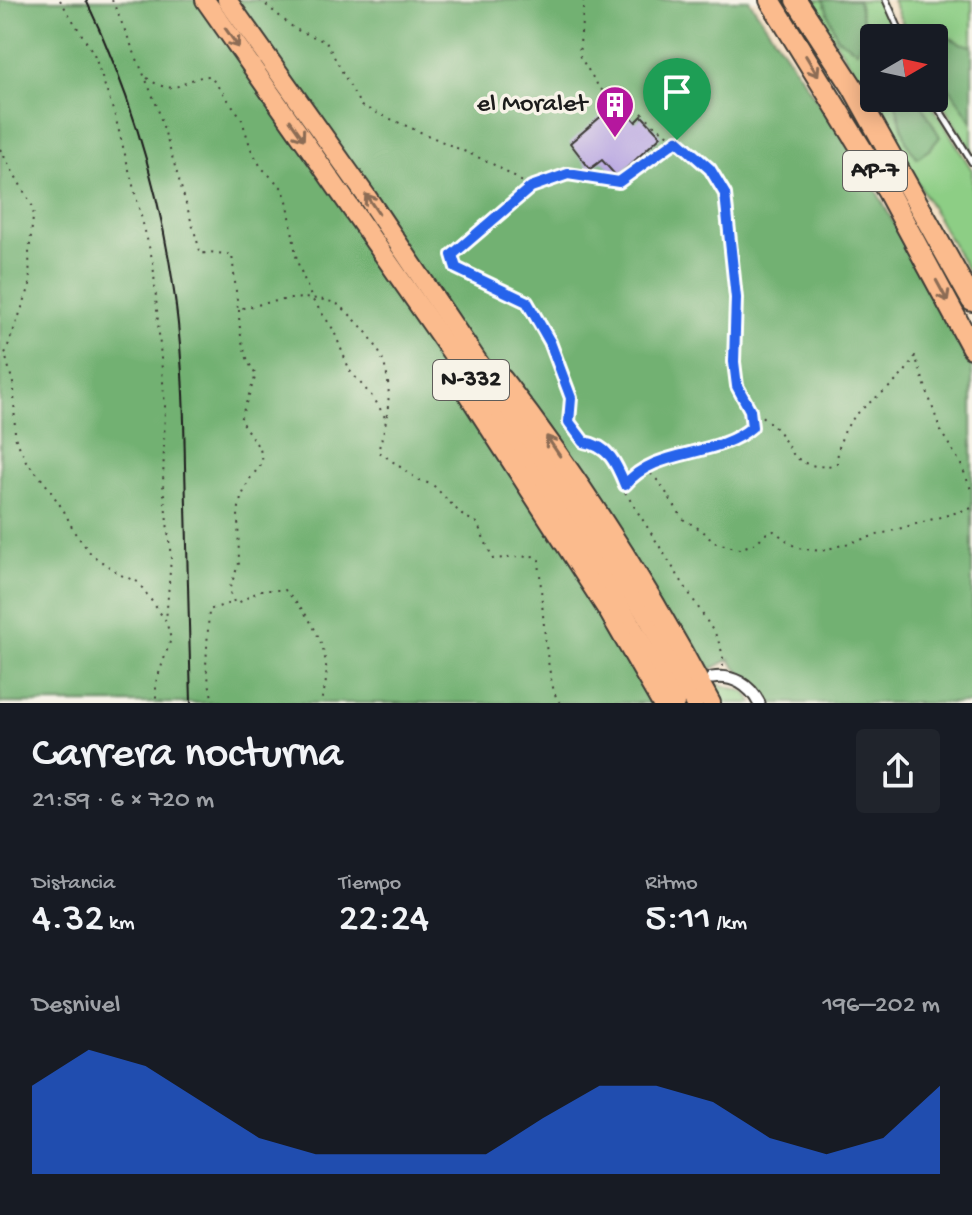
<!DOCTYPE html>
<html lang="es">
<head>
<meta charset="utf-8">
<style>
	body { margin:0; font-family:"Gochi Hand",sans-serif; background:#20242c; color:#f1f3f6; height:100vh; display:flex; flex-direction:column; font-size:30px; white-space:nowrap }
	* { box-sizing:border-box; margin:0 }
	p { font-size:26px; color:#9ea1a6 }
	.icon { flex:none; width:44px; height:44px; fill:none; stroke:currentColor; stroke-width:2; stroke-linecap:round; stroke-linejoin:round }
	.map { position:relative; height:703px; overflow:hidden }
	.drawer { display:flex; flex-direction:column; background:#171b24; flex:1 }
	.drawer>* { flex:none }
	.needle { width:52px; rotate:81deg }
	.buttons { position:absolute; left:860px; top:24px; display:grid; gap:16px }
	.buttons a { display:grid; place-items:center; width:88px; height:88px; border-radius:8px; background:#171b24; box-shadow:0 4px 20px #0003; font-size:40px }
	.pin { position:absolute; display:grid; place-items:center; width:68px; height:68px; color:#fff; margin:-82px -34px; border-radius:50% 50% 50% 0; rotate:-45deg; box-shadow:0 0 8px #0007 }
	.pin .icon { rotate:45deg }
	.round { display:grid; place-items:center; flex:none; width:84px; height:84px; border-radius:8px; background:#20242c }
	.overview { display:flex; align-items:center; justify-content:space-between; height:136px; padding:0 32px }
	h1 { font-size:44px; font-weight:600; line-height:60px }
	.figures { display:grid; grid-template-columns:repeat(3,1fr); gap:12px; height:136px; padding:8px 32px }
	.figures div { display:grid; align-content:center }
	.figures b { font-size:40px; font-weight:600 }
	.figures small { font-size:22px; font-weight:400 }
	.figures p { font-size:22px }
	.chart { height:224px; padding:16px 32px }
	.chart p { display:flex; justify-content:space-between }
	.chart svg { width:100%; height:144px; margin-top:8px; fill:#2563eb; opacity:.7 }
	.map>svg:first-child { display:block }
</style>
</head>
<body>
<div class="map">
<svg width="972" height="703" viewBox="0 0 972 703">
	<rect width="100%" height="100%" fill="#f7f3e8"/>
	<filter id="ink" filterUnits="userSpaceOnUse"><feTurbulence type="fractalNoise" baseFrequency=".0125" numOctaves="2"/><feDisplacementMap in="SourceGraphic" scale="16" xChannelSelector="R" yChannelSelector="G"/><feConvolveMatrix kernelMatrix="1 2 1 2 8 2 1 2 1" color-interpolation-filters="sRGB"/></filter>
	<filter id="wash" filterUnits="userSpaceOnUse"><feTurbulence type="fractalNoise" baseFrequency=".006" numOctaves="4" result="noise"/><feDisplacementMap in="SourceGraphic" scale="32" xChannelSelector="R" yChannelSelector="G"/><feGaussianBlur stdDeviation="1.8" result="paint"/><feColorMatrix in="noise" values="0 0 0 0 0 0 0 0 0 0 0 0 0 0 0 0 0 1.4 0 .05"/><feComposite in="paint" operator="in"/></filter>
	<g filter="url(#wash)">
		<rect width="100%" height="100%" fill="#f4e1c7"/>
		<!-- green -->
		<g fill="#8dce85" stroke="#547550" stroke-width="2">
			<path d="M809 0H881L898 38H874V98H928L972 170V279L855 72Z"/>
			<path d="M892 0H972V152L934 90V38H909Z"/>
			<path d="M712 682 745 692 753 703H718L708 684Z"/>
		</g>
		<!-- forest -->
		<g fill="#72b172" stroke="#476647" stroke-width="2">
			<path d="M0 0H749L869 177 972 369V703H764C756 681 738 676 730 659L649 703H0Z"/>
			<path d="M823 0H858L865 32 857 50 837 38Z"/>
			<path d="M939 32 960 43 972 46V122L947 84 934 56Z"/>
			<path d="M894 98H918L940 137 930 149 917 158 907 144Z"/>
		</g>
		<g id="blocks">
			<!-- building -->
			<path fill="#b4a1e1" d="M618 102 636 122 642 116 661 136 617 177 602 160 590 169 570 143Z"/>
		</g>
	</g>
	<g filter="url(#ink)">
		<use href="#blocks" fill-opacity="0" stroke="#3c3a36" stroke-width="2"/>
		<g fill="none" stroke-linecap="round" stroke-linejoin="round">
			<defs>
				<g id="service">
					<path d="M886 0 903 38"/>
					<path d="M932 98 972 162"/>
				</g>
				<path id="minor" d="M712 678C732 674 750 685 759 703"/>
				<g id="trunk">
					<path d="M205 0C288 117 369 234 451 352 531 466 610 580 675 703"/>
					<path d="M227 0 367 197 598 540 648 618 694 703"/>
					<path d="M503 379C581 480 651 590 711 703"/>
					<path d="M465 390 608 611 661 703"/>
				</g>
				<g id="motorway">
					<path d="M770 0 888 192 972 348"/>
					<path d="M796 0 852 86 972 301"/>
				</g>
			</defs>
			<!-- service casing -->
			<use href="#service" stroke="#3c3a36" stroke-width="9"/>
			<!-- minor casing -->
			<use href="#minor" stroke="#3c3a36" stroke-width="15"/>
			<!-- trunk casing -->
			<use href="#trunk" stroke="#3c3a36" stroke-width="22"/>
			<!-- motorway casing -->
			<use href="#motorway" stroke="#3c3a36" stroke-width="24"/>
			<!-- path -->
			<g stroke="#3c3a36" stroke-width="2" stroke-dasharray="2 6" stroke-linecap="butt">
				<path d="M60 0 94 54 115 116 153 262 165 406 163 485 171 558 166 621"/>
				<path d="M112 0 157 106 201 254 210 252 232 255 238 309C269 303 306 291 337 304 343 307 350 315 355 320 396 360 394 400 378 451L417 479 433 485 462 515 477 523 493 559 534 556 539 560C541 584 546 691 560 703"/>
				<path d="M260 0 295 29 326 42 361 106 491 163 531 187 568 174 619 182 676 141"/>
				<path d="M584 0 579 55 600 89 631 103 656 126 691 150 718 180 725 194 736 298 734 362 737 386 750 410 752 427C715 459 656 447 625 485V492L717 637 723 655V667"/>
				<path d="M147 78C178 100 181 77 210 76L241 117 251 149 261 167 283 189 288 204 297 261 312 299 333 329 350 371 375 400 387 421"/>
				<path d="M0 149 34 209 29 253 30 286 5 354 14 387 15 437 26 461 45 483 64 511 75 533 92 555 121 575 138 582 166 621 171 639 156 682V703"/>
				<path d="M530 187 452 255 456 268 527 302 550 342 571 398 569 422 584 442C609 446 616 463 624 484"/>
				<path d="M239 310C239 333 243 356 256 375L240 420 260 449 263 462 249 480 241 498 238 512 239 563 229 590 234 602 238 603 261 590H285C315 620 338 661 320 703"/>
				<path d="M749 407C759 414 770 422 778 431 785 439 789 451 796 457 807 467 825 469 837 463 840 401 892 402 915 356L941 432 960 462 972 492"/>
				<path d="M645 468 660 483 683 519 703 531 713 542 739 549 756 543 765 534 774 531 797 548 821 551 972 508"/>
				<path d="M213 703 206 666 209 610 233 602"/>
			</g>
			<!-- service -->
			<use href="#service" stroke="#fff" stroke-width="5"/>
			<!-- minor -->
			<use href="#minor" stroke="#fff" stroke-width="11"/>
			<!-- trunk -->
			<use href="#trunk" stroke="#fbbb8d" stroke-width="18"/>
			<!-- motorway -->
			<use href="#motorway" stroke="#fbbb8d" stroke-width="20"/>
			<!-- tram -->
			<path stroke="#1c1c1c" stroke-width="2" d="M86 0C128 88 157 181 172 278 182 340 184 403 185 466 187 545 189 624 191 703"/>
		</g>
		<!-- one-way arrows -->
		<defs><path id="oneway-shaft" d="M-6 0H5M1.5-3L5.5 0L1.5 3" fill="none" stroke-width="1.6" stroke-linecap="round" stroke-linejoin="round" transform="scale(2)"/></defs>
		<g stroke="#8c6c54">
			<use href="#oneway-shaft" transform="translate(232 38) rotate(55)"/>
			<use href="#oneway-shaft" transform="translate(812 66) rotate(59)"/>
			<use href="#oneway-shaft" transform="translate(297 130) rotate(55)"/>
			<use href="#oneway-shaft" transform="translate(372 204) rotate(-124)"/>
			<use href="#oneway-shaft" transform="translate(942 291) rotate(62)"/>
			<use href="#oneway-shaft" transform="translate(553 446) rotate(-124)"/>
		</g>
	</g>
	<g fill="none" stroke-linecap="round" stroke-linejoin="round" filter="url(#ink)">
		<defs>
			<path id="route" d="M677 140 710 169 725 194 736 298 734 362 737 386 750 410 752 427C715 459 656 447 625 485 616 463 609 446 584 442L569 422 571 398 550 342 527 302 456 268 452 255 531 187 568 174 619 182Z"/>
		</defs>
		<!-- route casing -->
		<use href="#route" stroke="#fff" stroke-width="16"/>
		<!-- route -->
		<use href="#route" stroke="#2563eb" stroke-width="10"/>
	</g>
	<!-- icons -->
	<defs>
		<symbol id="building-pin" viewBox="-11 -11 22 30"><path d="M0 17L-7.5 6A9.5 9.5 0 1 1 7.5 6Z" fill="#b5179e" stroke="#f7f3e8"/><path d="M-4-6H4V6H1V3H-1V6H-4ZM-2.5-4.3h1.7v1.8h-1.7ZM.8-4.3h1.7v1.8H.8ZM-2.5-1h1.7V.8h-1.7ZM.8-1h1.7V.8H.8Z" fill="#fff"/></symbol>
	</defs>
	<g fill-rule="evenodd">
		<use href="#building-pin" x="593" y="83" width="44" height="60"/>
	</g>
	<g text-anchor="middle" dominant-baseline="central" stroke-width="7" stroke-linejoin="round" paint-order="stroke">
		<!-- shield labels -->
		<g fill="#f7f3e8" stroke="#5e5c59" stroke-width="2">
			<rect x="843" y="151" width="64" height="40" rx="6"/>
			<rect x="433" y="360" width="76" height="40" rx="6"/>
		</g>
		<g font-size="24" font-weight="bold" fill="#1c1c1c">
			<text x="875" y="171">AP-7</text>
			<text x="471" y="380">N-332</text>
		</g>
		<!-- poi labels -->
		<g font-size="26" fill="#1c1c1c" stroke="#f7f3e8" text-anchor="end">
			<text x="587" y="105">el Moralet</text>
		</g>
	</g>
</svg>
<div class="buttons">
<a><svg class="needle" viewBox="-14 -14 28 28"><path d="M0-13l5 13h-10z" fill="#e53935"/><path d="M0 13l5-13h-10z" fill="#9ea1a6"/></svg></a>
</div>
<div class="pin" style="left:677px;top:140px;background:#1e9e55"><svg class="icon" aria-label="arrive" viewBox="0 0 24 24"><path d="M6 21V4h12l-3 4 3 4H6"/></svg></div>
</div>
<section class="drawer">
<div class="overview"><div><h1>Carrera nocturna</h1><p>21:59 · 6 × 720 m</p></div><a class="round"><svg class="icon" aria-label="share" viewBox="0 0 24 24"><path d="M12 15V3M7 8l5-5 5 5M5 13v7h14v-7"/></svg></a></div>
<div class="figures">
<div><p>Distancia</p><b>4.32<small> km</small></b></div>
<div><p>Tiempo</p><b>22:24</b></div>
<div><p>Ritmo</p><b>5:11<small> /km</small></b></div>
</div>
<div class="chart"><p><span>Desnivel</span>196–202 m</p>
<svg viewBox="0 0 160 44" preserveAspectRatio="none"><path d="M0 44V17L10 6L20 11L30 22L40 33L50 38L60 38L70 38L80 38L90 27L100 17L110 17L120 22L130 33L140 38L150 33L160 17V44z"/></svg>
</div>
</section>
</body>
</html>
